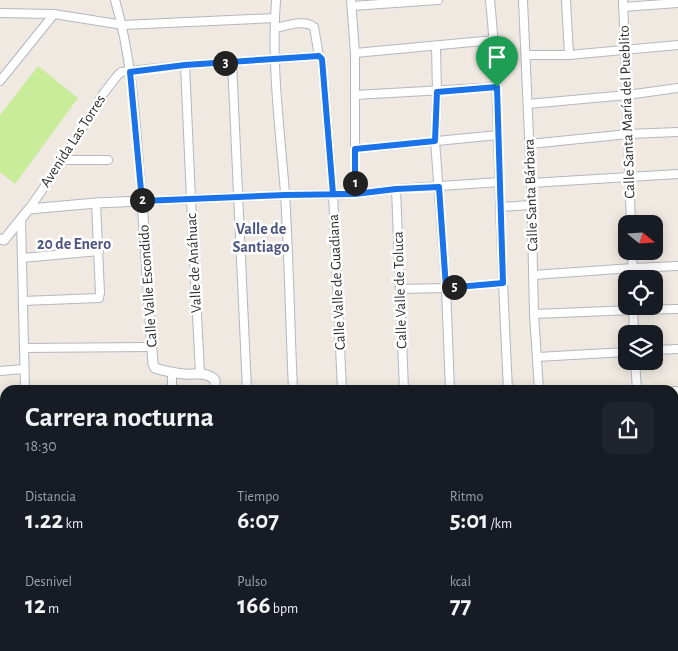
<!DOCTYPE html>
<html lang="es">
<head>
<meta charset="utf-8">
<style>
	body { margin:0; font-family:"Alegreya Sans",sans-serif; background:#20242c; color:#f1f3f6; height:100vh; display:flex; flex-direction:column; font-size:19px; white-space:nowrap }
	* { box-sizing:border-box; margin:0 }
	p { font-size:16px; color:#9ea1a6 }
	.icon { flex:none; width:28px; height:28px; fill:none; stroke:currentColor; stroke-width:2; stroke-linecap:round; stroke-linejoin:round }
	.map { position:relative; flex:1; overflow:hidden }
	.details { position:absolute; left:0px; top:385px; width:679px; height:266px; display:flex; flex-direction:column; background:#171b24; border-radius:15px 15px 0 0; box-shadow:0 2px 12px #0003 }
	.details>* { flex:none }
	.needle { width:32px; rotate:108deg }
	.controls { position:absolute; left:618px; top:215px; display:grid; gap:10px }
	.controls a { display:grid; place-items:center; width:45px; height:45px; border-radius:10px; background:#171b24; box-shadow:0 2px 12px #0003; font-size:25px }
	.pin { position:absolute; display:grid; place-items:center; width:42px; height:42px; color:#fff; margin:-51px -21px; border-radius:50% 50% 50% 0; rotate:-45deg; box-shadow:0 0 5px #0007 }
	.pin .icon { rotate:45deg }
	.km { position:absolute; width:25px; height:25px; margin:-12px; border-radius:50%; background:#222; color:#fff; font-size:14px; line-height:25px; text-align:center }
	.round { display:grid; place-items:center; flex:none; width:52px; height:52px; border-radius:10px; background:#20242c }
	.headline { display:flex; align-items:center; justify-content:space-between; height:85px; padding:0 25px }
	h1 { font-size:28px; font-weight:600; line-height:38px }
	.metrics { display:grid; grid-template-columns:repeat(3,1fr); gap:8px; height:85px; padding:5px 25px }
	.metrics div { display:grid; align-content:center }
	.metrics b { font-size:25px; font-weight:600 }
	.metrics small { font-size:14px; font-weight:400 }
	.metrics p { font-size:14px }
	.map>svg:first-child { display:block }
</style>
</head>
<body>
<div class="map">
<svg width="678" height="651" viewBox="0 0 678 651">
	<rect width="100%" height="100%" fill="#efe9e1"/>
	<!-- pitch -->
	<path fill="#c9ec9a" d="M38 66 78 98 15 184 0 172V115Z"/>
	<g fill="none" stroke-linecap="round" stroke-linejoin="round">
		<defs>
			<g id="minor">
				<path d="M115 0C134 65 136 134 142 201L285 195 355 194 396 189 500 182"/>
				<path d="M276 0C271 64 280 129 285 193 289 259 290 324 293 390"/>
				<path d="M351 0 355 53V194"/>
				<path d="M490 0C497 68 498 136 500 204 502 266 505 328 508 390"/>
				<path d="M523 0 531 183 534 314 539 390"/>
				<path d="M566 0 569 55"/>
				<path d="M623 0 631 224"/>
				<path d="M352 6 438 0"/>
				<path d="M623 7 678 3"/>
				<path d="M0 13 54 14 123 25 275 18"/>
				<path d="M275 28C286 26 304 19 314 27L319 56 322 59 333 194 342 390"/>
				<path d="M436 46 437 92 435 141 446 288 450 390"/>
				<path d="M355 53 494 40"/>
				<path d="M526 55H569L678 45"/>
				<path d="M232 62 247 390"/>
				<path d="M185 65 191 199 200 373"/>
				<path d="M0 81 54 14"/>
				<path d="M355 95 497 87"/>
				<path d="M528 104 627 95 678 88"/>
				<path d="M530 144 628 134 678 132"/>
				<path d="M355 149 498 135"/>
				<path d="M63 160H108"/>
				<path d="M531 183 678 174"/>
				<path d="M396 189 404 390"/>
				<path d="M500 207 531 205"/>
				<path d="M29 209 63 160 103 94 117 76 121 72 185 65 319 56"/>
				<path d="M21 219 25 390"/>
				<path d="M632 251 633 279"/>
				<path d="M22 258 99 251"/>
				<path d="M533 275 633 268 678 266"/>
				<path d="M400 289 446 288 503 283"/>
				<path d="M23 301 99 298 100 293 96 203"/>
				<path d="M633 306 634 334"/>
				<path d="M534 314 633 310 678 309"/>
				<path d="M24 348 151 347"/>
				<path d="M654 350 678 349"/>
				<path d="M537 357 626 352"/>
				<path d="M635 361 637 390"/>
				<path d="M0 371 24 369"/>
				<path d="M172 390V372"/>
				<path d="M674 391H678"/>
				<path d="M674 483H678"/>
				<path d="M0 518H5"/>
				<path d="M0 594 5 595"/>
				<path d="M674 621 678 623"/>
				<path d="M0 644H5"/>
				<path d="M20 646 59 651"/>
				<path d="M253 646V651"/>
				<path d="M303 646V651"/>
				<path d="M350 646V651"/>
				<path d="M395 646V651"/>
				<path d="M443 646V651"/>
				<path d="M491 646V651"/>
				<path d="M536 646 537 651"/>
				<path d="M586 646V651"/>
				<path d="M85 651 86 646"/>
				<path d="M204 651 205 646"/>
				<path d="M616 651 618 646"/>
			</g>
			<g id="tertiary">
				<path d="M0 239 4 240 29 209 96 203 142 201 153 364 155 368C164 371 174 373 184 374 195 375 206 371 215 380V390"/>
				<path d="M674 531H678"/>
			</g>
		</defs>
		<!-- minor casing -->
		<use href="#minor" stroke="#b4b7c1" stroke-width="10"/>
		<!-- tertiary casing -->
		<use href="#tertiary" stroke="#b4b7c1" stroke-width="11"/>
		<!-- minor -->
		<use href="#minor" stroke="#fff" stroke-width="8"/>
		<!-- tertiary -->
		<use href="#tertiary" stroke="#fff" stroke-width="9"/>
	</g>
	<g fill="none" stroke-linecap="round" stroke-linejoin="round">
		<defs>
			<path id="route" d="M497 87 437 92 435 141 355 149V194L285 195 142 201 130 72 185 65 319 56 322 59 333 194H355L396 189 439 187 446 288 503 283 497 87"/>
		</defs>
		<!-- route casing -->
		<use href="#route" stroke="#fff" stroke-width="10"/>
		<!-- route -->
		<use href="#route" stroke="#1a73e8" stroke-width="6"/>
	</g>
	<g text-anchor="middle" dominant-baseline="central" stroke-width="5" stroke-linejoin="round" paint-order="stroke">
		<!-- street labels -->
		<g font-size="15" fill="#2e2e2e" stroke="#fff">
			<text transform="translate(627 112) rotate(-92)">Calle Santa María del Pueblito</text>
			<text transform="translate(73 141) rotate(-57)">Avenida Las Torres</text>
			<text transform="translate(531 195) rotate(-92)">Calle Santa Bárbara</text>
			<text transform="translate(194 263) rotate(-93)">Valle de Anáhuac</text>
			<text transform="translate(337 282) rotate(-93)">Calle Valle de Guadiana</text>
			<text transform="translate(148 286) rotate(-94)">Calle Valle Escondido</text>
			<text transform="translate(400 290) rotate(-92)">Calle Valle de Toluca</text>
		</g>
		<!-- neighbourhood labels -->
		<g font-size="16" font-weight="bold" fill="#4d5680" stroke="#fff">
			<text x="261" y="229">Valle de<tspan x="261" dy="18">Santiago</tspan></text>
			<text x="74" y="244">20 de Enero</text>
		</g>
	</g>
</svg>
<div class="controls">
<a><svg class="needle" viewBox="-14 -14 28 28"><path d="M0-13l5 13h-10z" fill="#e53935"/><path d="M0 13l5-13h-10z" fill="#9ea1a6"/></svg></a>
<a><svg class="icon" aria-label="locate" viewBox="0 0 24 24"><circle cx="12" cy="12" r="6"/><path d="M12 2v4M12 18v4M2 12h4M18 12h4"/></svg></a>
<a><svg class="icon" aria-label="layers" viewBox="0 0 24 24"><path d="M12 4l9 5-9 5-9-5zM3 14l9 5 9-5"/></svg></a>
</div>
<div class="pin" style="left:497px;top:87px;background:#1e9e55"><svg class="icon" aria-label="arrive" viewBox="0 0 24 24"><path d="M6 21V4h12l-3 4 3 4H6"/></svg></div>
<b class="km" style="left:355px;top:183px">1</b>
<b class="km" style="left:142px;top:200px">2</b>
<b class="km" style="left:225px;top:63px">3</b>
<b class="km" style="left:454px;top:287px">5</b>
<section class="details">
<div class="headline"><div><h1>Carrera nocturna</h1><p>18:30</p></div><a class="round"><svg class="icon" aria-label="share" viewBox="0 0 24 24"><path d="M12 15V3M7 8l5-5 5 5M5 13v7h14v-7"/></svg></a></div>
<div class="metrics">
<div><p>Distancia</p><b>1.22<small> km</small></b></div>
<div><p>Tiempo</p><b>6:07</b></div>
<div><p>Ritmo</p><b>5:01<small> /km</small></b></div>
</div>
<div class="metrics">
<div><p>Desnivel</p><b>12<small> m</small></b></div>
<div><p>Pulso</p><b>166<small> bpm</small></b></div>
<div><p>kcal</p><b>77</b></div>
</div>
</section>
</div>
</body>
</html>
